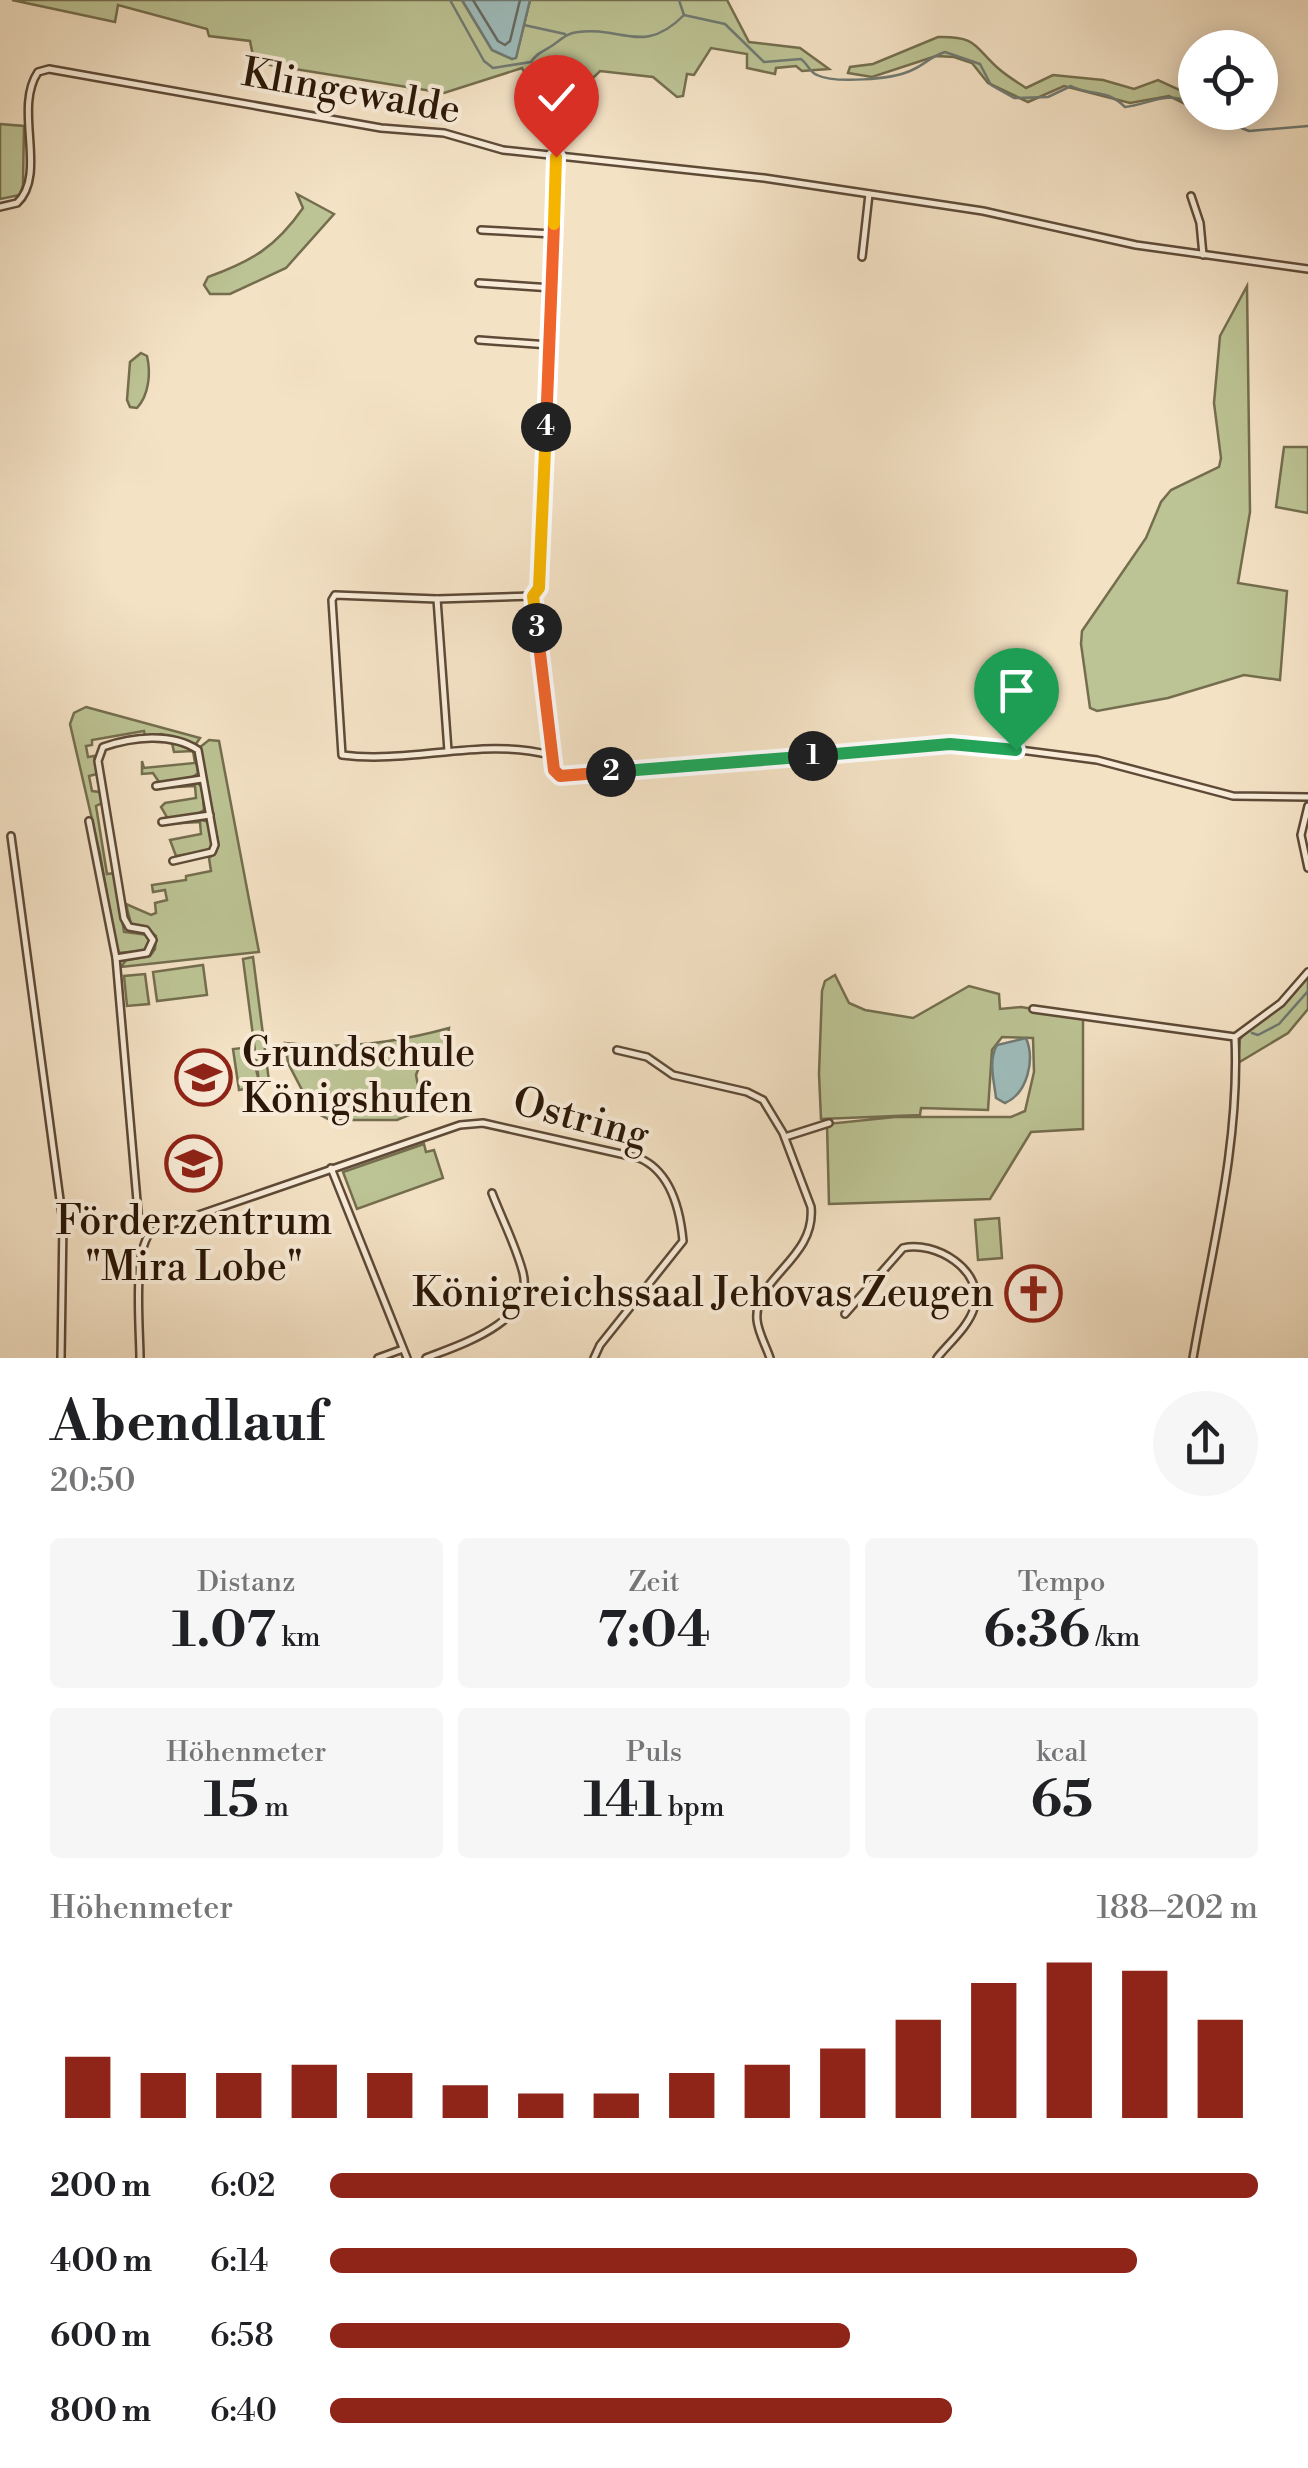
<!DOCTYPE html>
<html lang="de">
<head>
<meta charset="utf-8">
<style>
	body { margin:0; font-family:"Libre Bodoni",serif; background:#f6f6f6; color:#202124; height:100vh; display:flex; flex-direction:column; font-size:38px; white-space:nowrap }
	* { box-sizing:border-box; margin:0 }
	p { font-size:32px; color:#757577 }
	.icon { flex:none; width:55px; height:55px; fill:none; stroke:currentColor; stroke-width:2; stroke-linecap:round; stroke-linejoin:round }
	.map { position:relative; height:1358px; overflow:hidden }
	.side { display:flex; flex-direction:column; background:#fff; flex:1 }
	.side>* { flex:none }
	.fabs { position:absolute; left:1178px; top:30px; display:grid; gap:20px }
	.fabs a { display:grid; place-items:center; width:100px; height:100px; border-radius:50%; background:#fff; box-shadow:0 5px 25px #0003; font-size:50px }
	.pin { position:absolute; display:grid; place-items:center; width:85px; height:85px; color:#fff; margin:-102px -42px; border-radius:50% 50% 50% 0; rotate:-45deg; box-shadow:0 0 10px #0007 }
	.pin .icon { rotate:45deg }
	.km { position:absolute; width:50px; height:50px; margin:-25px; border-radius:50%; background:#222; color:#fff; font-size:28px; line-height:50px; text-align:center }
	.round { display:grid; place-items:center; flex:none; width:105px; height:105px; border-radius:52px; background:#f6f6f6 }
	.summary { display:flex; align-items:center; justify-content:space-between; height:170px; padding:0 50px }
	h1 { font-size:55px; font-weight:700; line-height:75px }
	.figures { display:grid; grid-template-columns:repeat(3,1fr); gap:15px; height:170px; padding:10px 50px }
	.figures div { display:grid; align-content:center; border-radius:10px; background:#f6f6f6; text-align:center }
	.figures b { font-size:50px; font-weight:700 }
	.figures small { font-size:28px; font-weight:400 }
	.figures p { font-size:28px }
	.chart { height:280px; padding:20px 50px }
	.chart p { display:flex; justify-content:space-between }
	.chart svg { width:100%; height:180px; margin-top:10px; stroke:#8f2418; stroke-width:6 }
	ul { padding:0 50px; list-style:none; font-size:32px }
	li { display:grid; grid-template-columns:160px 120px 1fr; align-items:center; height:75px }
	li i { height:25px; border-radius:12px; background:#8f2418 }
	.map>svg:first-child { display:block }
</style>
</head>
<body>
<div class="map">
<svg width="1308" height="1358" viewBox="0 0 1308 1358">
	<rect width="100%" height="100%" fill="#f4e2c5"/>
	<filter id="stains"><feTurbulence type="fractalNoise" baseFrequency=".002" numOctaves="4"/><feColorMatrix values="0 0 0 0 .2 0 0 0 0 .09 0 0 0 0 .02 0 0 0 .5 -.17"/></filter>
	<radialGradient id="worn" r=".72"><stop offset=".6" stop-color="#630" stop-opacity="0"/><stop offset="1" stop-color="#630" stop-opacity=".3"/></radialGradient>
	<!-- green -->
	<g fill="#bcc394" stroke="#746e4e" stroke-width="2.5">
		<path d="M12 0H462L492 50 512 59 516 57 530 0H727L749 42 800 48 829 69 802 71 796 66 776 68 775 74 747 68V54L711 48 694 75 687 74 683 96 677 97 653 77 600 71 589 82 550 76 540 86 528 79 522 68 444 93 270 65 254 61 250 41 209 36 207 29 118 5 115 22Z"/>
		<path d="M938 37C978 36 974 47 999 69 1007 76 1017 82 1026 88L1053 75 1103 80 1134 89 1158 80 1195 97V109L1169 96 1130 103 1064 86 1028 102 988 83 972 63 954 57 936 56 872 77 848 73 850 67 873 64Z"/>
		<path d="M0 124 24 126 23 185 20 195 0 199Z"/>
		<path d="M297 194 334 214 286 268 230 294H210L204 285 208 277C252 261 276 247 303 208Z"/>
		<path d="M1247 286 1250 512 1238 583 1287 591 1280 680 1244 675 1168 698 1097 711 1090 708 1081 644 1082 631 1146 538 1161 502 1171 490 1219 467 1221 458 1214 403 1220 336Z"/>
		<path d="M141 353 147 356C151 373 149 395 137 408L130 407 127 400 130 362Z"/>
		<path d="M1284 447H1308V513L1276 507Z"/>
		<path d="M86 707 200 738 196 744 161 734 145 736 144 731 92 740V745L86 746 88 757 94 756 97 774 89 776 92 791 100 792 102 803 96 806 107 874 115 873 124 932 148 935 150 941 145 951 117 953 100 854 70 724 74 713Z"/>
		<path d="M209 740 219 741 259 952 121 967 126 960 150 956 155 949 156 936 147 928 131 924 126 904 151 915 156 913 155 903 167 900 165 890 153 892 152 885 186 880V876L211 871 209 858 216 852 218 842 199 748Z"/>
		<path d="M172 743 194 750 198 773C189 782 172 783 159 782L153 773 142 774V761L144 768 195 763 193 751 174 752Z"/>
		<path d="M194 782 202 786 204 810 196 815 168 819 161 807 165 803 196 798 195 786 158 788Z"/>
		<path d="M198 819 209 822 212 848 208 851 176 856 170 840 201 834 200 822 164 824Z"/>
		<path d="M253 957 269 1081 261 1086 239 1090 233 1049 251 1047 259 1082 243 959Z"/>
		<path d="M203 965 207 995 157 1001 153 972Z"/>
		<path d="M145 974 149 1004 127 1006 124 976Z"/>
		<path d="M835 975 849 1003 865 1010 913 1018 969 986 999 994 1000 1009 1021 1007 1083 1017V1129L1031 1132 990 1199 829 1204 827 1124 895 1117H1011L1025 1111 1034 1072 1033 1038 1002 1037 992 1050 988 1110 921 1108 920 1115 821 1119 819 1074 822 991 825 981Z"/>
		<path d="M1308 977V1009L1288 1033 1238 1063 1240 1039 1248 1029 1284 1005Z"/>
		<path d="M449 1028 447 1043 424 1055 416 1075 419 1091 437 1096 436 1104 397 1120H330L313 1111 288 1063 285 1043C341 1050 395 1043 449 1028Z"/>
		<path d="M424 1144 426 1152 434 1150 443 1178 357 1209 343 1172Z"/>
		<path d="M999 1218 1002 1258 978 1260 975 1220Z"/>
	</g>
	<!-- water -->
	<g fill="#9ebcbb" stroke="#707a73" stroke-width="2.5">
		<path d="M462 0H530L516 58 512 59 492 50Z"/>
		<path d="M1026 1038C1035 1059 1028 1093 1005 1103L996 1098C994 1080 988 1061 997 1045Z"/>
	</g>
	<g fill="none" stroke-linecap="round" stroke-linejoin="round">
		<!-- shore -->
		<path stroke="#656a62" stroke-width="2.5" d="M473 0 498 41 505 45 510 41 520 0"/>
		<!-- stream -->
		<g stroke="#707a73" stroke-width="2.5">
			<path d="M450 0 484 61 493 68 531 62C537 53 542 52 550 47 560 41 566 33 578 32 621 26 644 56 684 15L725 24 764 62 801 59C808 64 809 72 817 75 835 84 892 79 910 71 923 66 931 56 945 52L980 64 991 85 1014 98 1048 97 1071 86C1093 97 1106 88 1125 107 1147 105 1168 90 1189 103"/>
			<path d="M679 0 684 15"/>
			<path d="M524 25 565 34"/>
			<path d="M1201 112 1249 131 1308 126"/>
			<path d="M743 758 760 757"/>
			<path d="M607 767 710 761"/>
			<path d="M1252 1033 1258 1035 1279 1024 1308 991"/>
		</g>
		<defs>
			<g id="street">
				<path d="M556 157 542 538 539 589 533 596 552 746C550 757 551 768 560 776L950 744 982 745 1097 760 1233 796 1308 797"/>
				<path d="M1191 196 1200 223 1203 255"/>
				<path d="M0 207 17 203C48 174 13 109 38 72L49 69 381 128 444 133 503 150 764 178 983 211 1136 245 1308 269"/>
				<path d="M481 230 553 234"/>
				<path d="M862 257 869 194"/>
				<path d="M479 283 552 288"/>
				<path d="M479 340 549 345"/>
				<path d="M533 596 437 599 335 595 332 600 342 755C412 764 483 737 550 755"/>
				<path d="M437 599 448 751"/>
				<path d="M156 786 202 779"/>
				<path d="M1308 806 1301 835 1308 868"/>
				<path d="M89 821 116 958 139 1224 147 1235"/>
				<path d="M162 822 210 815"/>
				<path d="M11 836 63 1222 61 1358"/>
				<path d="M116 958 147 953 153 940 146 930 129 927 124 918 98 761 103 747C132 737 171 732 198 750L215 845 212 852 173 861"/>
				<path d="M1033 1009 1235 1037"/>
				<path d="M617 1050 647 1057 673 1075 747 1092 763 1100 783 1133 811 1207C816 1259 753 1278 757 1320 758 1332 766 1346 770 1358"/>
				<path d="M785 1137 829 1123"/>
				<path d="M331 1168 407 1358"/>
				<path d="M845 1314 903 1248C934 1240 986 1270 974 1308 969 1326 948 1344 937 1358"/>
				<path d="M140 1358C140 1330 132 1248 152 1231L460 1125 483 1123 639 1158C670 1171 680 1209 683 1241L600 1345 594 1358"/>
				<path d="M378 1358 403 1349"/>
				<path d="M426 1358C459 1345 535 1322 523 1273 516 1246 502 1219 492 1193"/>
				<path d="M1193 1358C1211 1252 1240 1145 1235 1037L1281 1003 1308 972"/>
			</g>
		</defs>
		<!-- street casing -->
		<use href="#street" stroke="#5e4a37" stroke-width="10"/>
		<!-- street -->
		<use href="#street" stroke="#f8ecd9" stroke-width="5"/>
	</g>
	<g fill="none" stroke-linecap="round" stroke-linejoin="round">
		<defs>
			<path id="split-1" d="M813 756 950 744 1016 750"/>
			<path id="split-2" d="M611 772 813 756"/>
			<path id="split-3" d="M537 628 554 770 560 776 611 772"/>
			<path id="split-4" d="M537 628 533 596 539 588 546 427"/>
			<path id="split-5" d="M546 427 554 224"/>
			<path id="split-6" d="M554 224 556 157"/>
		</defs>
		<!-- split-1 casing -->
		<use href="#split-1" stroke="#fff" stroke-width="20"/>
		<!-- split-2 casing -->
		<use href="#split-2" stroke="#fff" stroke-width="20"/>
		<!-- split-3 casing -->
		<use href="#split-3" stroke="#fff" stroke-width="20"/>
		<!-- split-4 casing -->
		<use href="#split-4" stroke="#fff" stroke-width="20"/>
		<!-- split-5 casing -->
		<use href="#split-5" stroke="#fff" stroke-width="20"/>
		<!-- split-6 casing -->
		<use href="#split-6" stroke="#fff" stroke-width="20"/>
		<!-- split-1 -->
		<use href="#split-1" stroke="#22a559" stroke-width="12"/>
		<!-- split-2 -->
		<use href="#split-2" stroke="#22a559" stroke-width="12"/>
		<!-- split-3 -->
		<use href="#split-3" stroke="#f0652b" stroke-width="12"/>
		<!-- split-4 -->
		<use href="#split-4" stroke="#f5b400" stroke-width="12"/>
		<!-- split-5 -->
		<use href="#split-5" stroke="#f0652b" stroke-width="12"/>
		<!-- split-6 -->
		<use href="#split-6" stroke="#f5b400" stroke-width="12"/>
	</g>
	<!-- icons -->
	<defs>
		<symbol id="school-ring" viewBox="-11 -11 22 22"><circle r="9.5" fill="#f8ecd9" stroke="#8f2418" stroke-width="1.5"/><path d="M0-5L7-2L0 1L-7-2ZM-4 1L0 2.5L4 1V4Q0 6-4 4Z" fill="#8f2418"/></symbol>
		<symbol id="church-ring" viewBox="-11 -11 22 22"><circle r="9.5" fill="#f8ecd9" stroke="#8f2418" stroke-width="1.5"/><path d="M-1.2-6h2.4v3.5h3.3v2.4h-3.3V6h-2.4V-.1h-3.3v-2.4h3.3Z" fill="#8f2418"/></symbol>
	</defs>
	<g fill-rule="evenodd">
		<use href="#school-ring" x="172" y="1046" width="63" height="63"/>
		<use href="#school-ring" x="162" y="1132" width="63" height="63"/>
		<use href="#church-ring" x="1002" y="1262" width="63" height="63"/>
	</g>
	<g text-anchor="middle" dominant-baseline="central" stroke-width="8" stroke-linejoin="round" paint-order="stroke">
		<!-- street labels -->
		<g font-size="40" fill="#2c1808" stroke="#f8ecd9">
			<text transform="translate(351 92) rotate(10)">Klingewalde</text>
			<text transform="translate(581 1119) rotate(15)">Ostring</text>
		</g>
		<!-- poi labels -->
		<g font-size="40" fill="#2c1808" stroke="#f8ecd9" text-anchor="start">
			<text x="242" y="1054">Grundschule<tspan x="242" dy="46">Königshufen</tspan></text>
			<text x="194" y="1222" text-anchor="middle">Förderzentrum<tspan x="194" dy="46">"Mira Lobe"</tspan></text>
			<text x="994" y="1294" text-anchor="end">Königreichssaal Jehovas Zeugen</text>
		</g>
	</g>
	<rect width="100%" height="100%" filter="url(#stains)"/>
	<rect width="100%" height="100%" fill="url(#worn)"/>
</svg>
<div class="fabs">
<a><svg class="icon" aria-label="locate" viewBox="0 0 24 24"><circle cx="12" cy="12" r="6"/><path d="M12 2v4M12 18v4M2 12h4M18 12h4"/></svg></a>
</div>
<div class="pin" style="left:1016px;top:750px;background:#1e9e55"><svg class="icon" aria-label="arrive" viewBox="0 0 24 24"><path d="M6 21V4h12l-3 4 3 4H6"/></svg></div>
<div class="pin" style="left:556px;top:157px;background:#d93025"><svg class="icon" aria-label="check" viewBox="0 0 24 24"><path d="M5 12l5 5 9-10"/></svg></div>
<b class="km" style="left:813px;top:756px">1</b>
<b class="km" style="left:611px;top:772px">2</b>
<b class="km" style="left:537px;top:628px">3</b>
<b class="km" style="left:546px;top:427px">4</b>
</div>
<section class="side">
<div class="summary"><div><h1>Abendlauf</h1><p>20:50</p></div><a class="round"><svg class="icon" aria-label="share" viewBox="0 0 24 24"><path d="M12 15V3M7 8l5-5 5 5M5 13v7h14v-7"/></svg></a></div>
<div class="figures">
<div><p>Distanz</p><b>1.07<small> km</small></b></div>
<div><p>Zeit</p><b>7:04</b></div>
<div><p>Tempo</p><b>6:36<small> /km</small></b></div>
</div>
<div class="figures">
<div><p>Höhenmeter</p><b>15<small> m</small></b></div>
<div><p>Puls</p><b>141<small> bpm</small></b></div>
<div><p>kcal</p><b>65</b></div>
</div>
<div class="chart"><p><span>Höhenmeter</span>188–202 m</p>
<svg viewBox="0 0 160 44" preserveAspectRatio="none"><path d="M5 44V29M15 44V33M25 44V33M35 44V31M45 44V33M55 44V36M65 44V38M75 44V38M85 44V33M95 44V31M105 44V27M115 44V20M125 44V11M135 44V6M145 44V8M155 44V20"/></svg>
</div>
<ul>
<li><b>200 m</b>6:02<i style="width:100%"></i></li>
<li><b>400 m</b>6:14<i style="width:87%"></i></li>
<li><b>600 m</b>6:58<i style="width:56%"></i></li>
<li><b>800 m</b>6:40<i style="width:67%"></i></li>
</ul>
</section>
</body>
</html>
